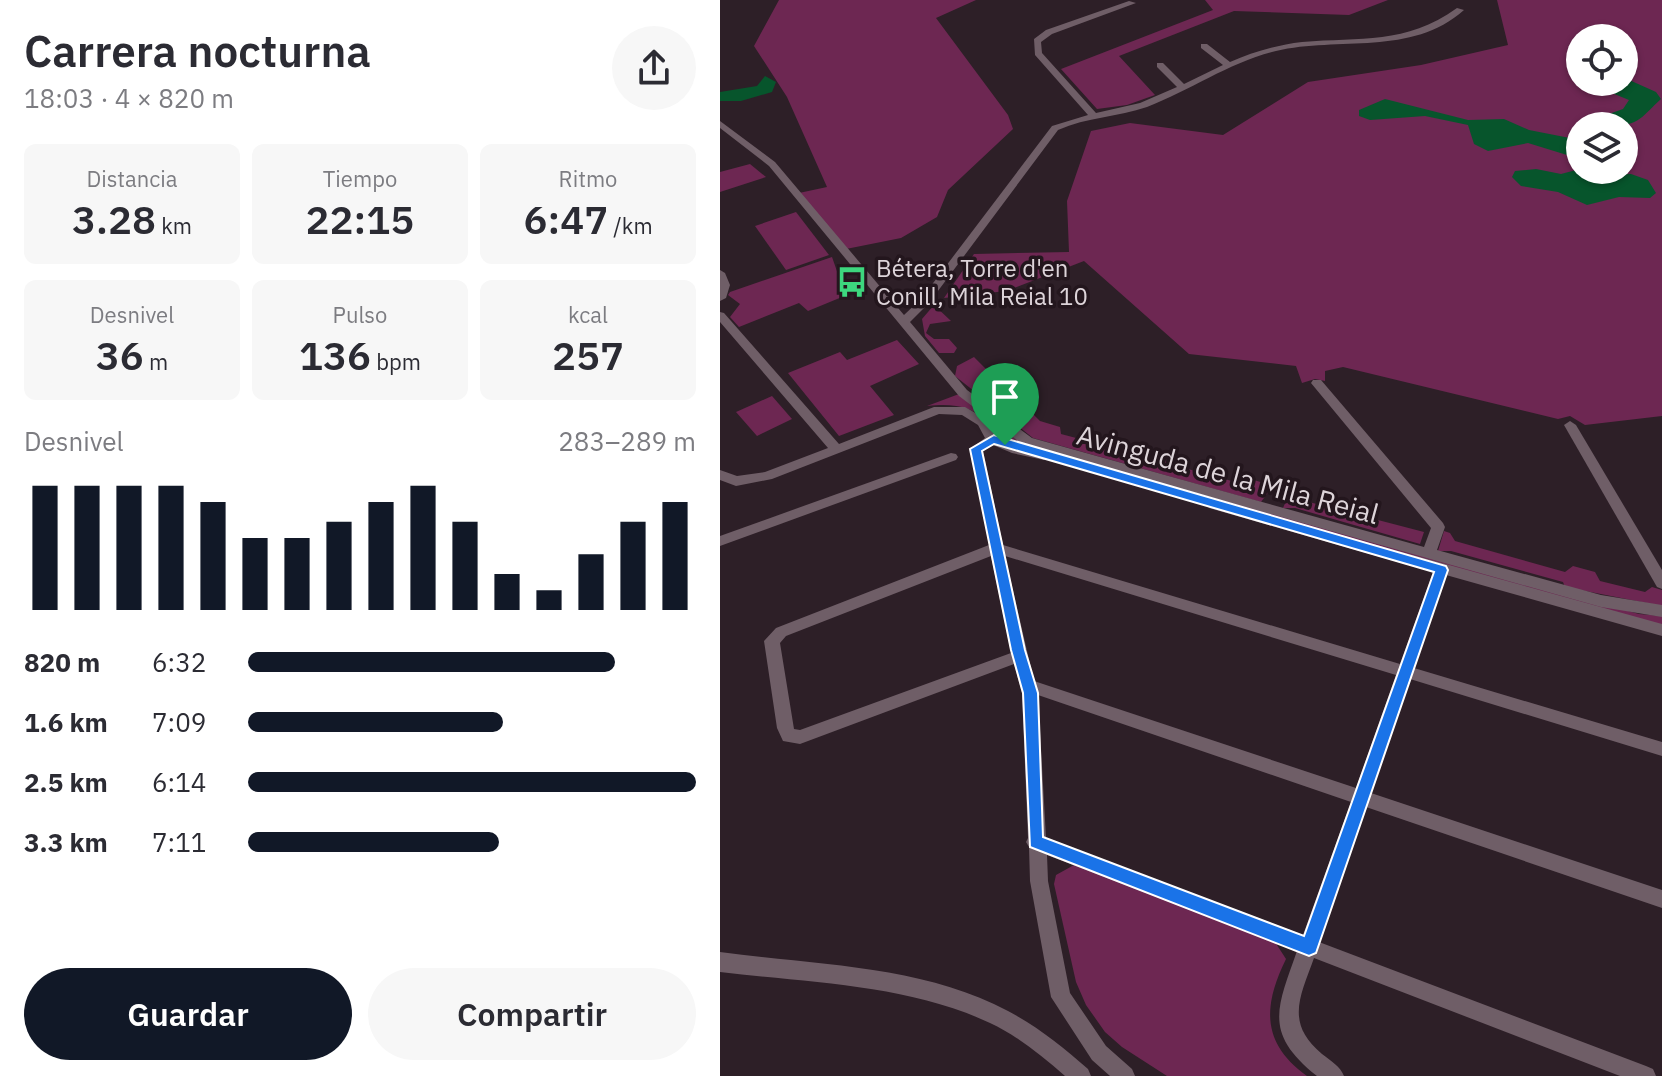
<!DOCTYPE html>
<html lang="es">
<head>
<meta charset="utf-8">
<style>
	body { margin:0; font-family:"IBM Plex Sans",sans-serif; background:#f7f7f7; color:#2b2b33; height:100vh; display:flex; flex-direction:column; font-size:30px; white-space:nowrap }
	* { box-sizing:border-box; margin:0 }
	p { font-size:26px; color:#7c7c81 }
	.icon { flex:none; width:44px; height:44px; fill:none; stroke:currentColor; stroke-width:2; stroke-linecap:round; stroke-linejoin:round }
	.map { position:relative; flex:1; overflow:hidden }
	.sheet { display:flex; flex-direction:column; background:#fff; width:720px }
	.sheet>* { flex:none }
	.controls { position:absolute; left:846px; top:24px; display:grid; gap:16px }
	.controls a { display:grid; place-items:center; width:72px; height:72px; border-radius:50%; background:#fff; box-shadow:0 2px 6px #0004; font-size:40px }
	.pin { position:absolute; display:grid; place-items:center; width:68px; height:68px; color:#fff; margin:-82px -34px; border-radius:50% 50% 50% 0; rotate:-45deg; box-shadow:0 0 8px #0007 }
	.pin .icon { rotate:45deg }
	.round { display:grid; place-items:center; flex:none; width:84px; height:84px; border-radius:42px; background:#f7f7f7 }
	.headline { display:flex; align-items:center; justify-content:space-between; height:136px; padding:0 24px }
	h1 { font-size:44px; font-weight:600; line-height:60px }
	.figures { display:grid; grid-template-columns:repeat(3,1fr); gap:12px; height:136px; padding:8px 24px }
	.figures div { display:grid; align-content:center; border-radius:12px; background:#f7f7f7; text-align:center }
	.figures b { font-size:40px; font-weight:600 }
	.figures small { font-size:22px; font-weight:400 }
	.figures p { font-size:22px }
	.chart { height:224px; padding:16px 24px }
	.chart p { display:flex; justify-content:space-between }
	.chart svg { width:100%; height:144px; margin-top:8px; stroke:#111827; stroke-width:6 }
	.cta { display:flex; gap:16px; margin-top:auto; padding:16px 24px }
	.cta a { flex:1; height:92px; border-radius:48px; background:#111827; color:#fff; font-size:32px; font-weight:600; line-height:92px; text-align:center }
	.cta a+a { background:#f7f7f7; color:#2b2b33 }
	ul { padding:0 24px; list-style:none; font-size:26px }
	li { display:grid; grid-template-columns:128px 96px 1fr; align-items:center; height:60px }
	li i { height:20px; border-radius:10px; background:#111827 }
	main { display:flex; flex:1; min-height:0 }
	.map>svg:first-child { display:block }
</style>
</head>
<body>
<main>
<section class="sheet">
<div class="headline"><div><h1>Carrera nocturna</h1><p>18:03 · 4 × 820 m</p></div><a class="round"><svg class="icon" aria-label="share" viewBox="0 0 24 24"><path d="M12 15V3M7 8l5-5 5 5M5 13v7h14v-7"/></svg></a></div>
<div class="figures">
<div><p>Distancia</p><b>3.28<small> km</small></b></div>
<div><p>Tiempo</p><b>22:15</b></div>
<div><p>Ritmo</p><b>6:47<small> /km</small></b></div>
</div>
<div class="figures">
<div><p>Desnivel</p><b>36<small> m</small></b></div>
<div><p>Pulso</p><b>136<small> bpm</small></b></div>
<div><p>kcal</p><b>257</b></div>
</div>
<div class="chart"><p><span>Desnivel</span>283–289 m</p>
<svg viewBox="0 0 160 44" preserveAspectRatio="none"><path d="M5 44V6M15 44V6M25 44V6M35 44V6M45 44V11M55 44V22M65 44V22M75 44V17M85 44V11M95 44V6M105 44V17M115 44V33M125 44V38M135 44V27M145 44V17M155 44V11"/></svg>
</div>
<ul>
<li><b>820 m</b>6:32<i style="width:82%"></i></li>
<li><b>1.6 km</b>7:09<i style="width:57%"></i></li>
<li><b>2.5 km</b>6:14<i style="width:100%"></i></li>
<li><b>3.3 km</b>7:11<i style="width:56%"></i></li>
</ul>
<div class="cta"><a>Guardar</a><a>Compartir</a></div>
</section>
<div class="map">
<svg width="942" height="1076" viewBox="0 0 942 1076">
	<rect width="100%" height="100%" fill="#2d1f27"/>
	<!-- green -->
	<g fill="#6d2752" fill-rule="evenodd">
		<path d="M59 0H256L216 18 288 115 293 129 228 190 217 217 181 238 126 249 79 193 107 187 67 97 34 46Z"/>
		<path d="M485 0H668L629 15 514 11 399 56 435 95 407 105 377 109 341 69 493 10Z"/>
		<path d="M777 0H942V416L865 425 850 416 838 419 623 367 605 371V381L595 379 582 383 576 366 469 354 364 261 286 291 224 298 254 254 349 252 347 201 371 131 410 123 503 135 588 82 701 65 788 45ZM860 38H904V82H860ZM860 126H904V170H860Z"/>
		<path d="M30 164 46 177 0 192V172Z"/>
		<path d="M76 212 109 255 66 270 35 226Z"/>
		<path d="M112 257 119 277 139 290 88 311 79 303 19 327 10 317 20 304 8 295 10 292Z"/>
		<path d="M214 305 231 321 210 324 206 333 214 339H229L237 348 234 353H219L205 336 202 319Z"/>
		<path d="M177 340 199 364 150 386 174 415 119 436 68 373 120 352 127 360Z"/>
		<path d="M254 357 267 370 264 376 299 412 310 411 320 421 340 427 341 434 413 453 423 449 444 455 446 463 519 483 531 479 553 486 541 502 313 438 235 376 237 366Z"/>
		<path d="M239 394 291 436 317 449 919 614 942 616V625L313 451C265 431 268 399 207 406Z"/>
		<path d="M52 396 72 419 37 436 16 412Z"/>
		<path d="M571 490 586 494 589 502 704 532 700 544 575 508H563Z"/>
		<path d="M724 531 730 533 735 541 845 572 853 566 875 572 880 581 925 592 932 587 942 590V606L845 587 843 582 731 551H718Z"/>
		<path d="M354 865 555 942 566 959C543 1006 541 1043 587 1076H447L402 1047 385 1032 366 1005 356 982 334 884 336 875Z"/>
	</g>
	<!-- water -->
	<g fill="#07552c">
		<path d="M904 65 910 68 907 79 936 92 941 99C923 115 920 126 891 126L886 115 903 109 909 100 865 82H904Z"/>
		<path d="M45 76 56 82 52 92 21 101H0V92L37 86Z"/>
		<path d="M665 99 748 120 784 119 809 130 860 140V152L847 155 808 143 768 151 754 144 748 125 705 116 650 120 639 116V110Z"/>
		<path d="M816 169 841 174 860 169 888 175 911 174 928 180 936 193 930 198 899 197 867 205 838 192 801 186 792 177 795 171Z"/>
	</g>
	<g fill="none" stroke-linecap="round" stroke-linejoin="round">
		<!-- minor -->
		<g fill="#6f5e67" fill-rule="evenodd">
			<path d="M409 1 416 3 332 34 321 42 322 53 376 113 420 103 457 87 437 67V63H443L464 84 503 65 481 48V44H487L510 62C533 52 557 45 582 42 641 37 685 45 737 8L744 10C691 57 619 36 556 51 510 62 471 90 427 107 398 117 367 117 338 130L209 303 190 322 247 390 312 438 704 547 711 528 591 383 593 380H601L723 523 725 527 717 550 881 595 942 605V617L881 607 302 444 239 396 49 166 0 128V121L55 162 184 315 201 299 332 126 368 115 315 55 314 39 326 30Z"/>
			<path d="M0 270 5 273 10 285 6 298 0 301Z"/>
			<path d="M0 312 4 313 119 444 214 407H245L268 420 273 430 284 440 329 453 331 456 324 460 292 453 273 445 263 451 283 545 680 664 713 572 489 508 487 505 489 502 494 500 942 624V636L726 575 694 668 942 742V756L690 679 651 793 942 890V908L646 807 599 942 926 1066 933 1069 936 1076H900L594 958C580 997 565 1023 602 1054 611 1061 620 1066 624 1076H597C543 1033 557 1008 577 951L327 855 328 881 350 993 386 1046 412 1069 415 1076H390L372 1060 331 997 310 881 309 847 306 842 308 838 302 693 294 664 80 744 63 741 57 728 44 641 56 628 269 545 250 449 265 438 258 425 242 415 219 414 52 479 16 486 0 480V470L17 476 45 472 108 448 0 322ZM271 556 291 653 80 730 74 729 60 643 66 636ZM285 556 676 675 636 788 314 681ZM318 695 631 802 583 935 326 838Z"/>
			<path d="M850 421 856 425 942 570V589L937 587 844 425Z"/>
			<path d="M231 453 236 454 238 457 236 460 0 546V536Z"/>
			<path d="M0 952C95 965 202 965 288 1011 318 1027 343 1047 368 1069L371 1076H345C322 1056 298 1036 270 1023 187 984 90 983 0 972Z"/>
		</g>
	</g>
	<!-- route -->
	<path fill="#1a73e8" stroke="#fff" stroke-width="2" fill-rule="evenodd" d="M274 435 726 566 728 570 596 953 589 956 310 847 303 693 291 650 250 449ZM274 444 714 572 584 936 323 837 318 693 305 650 262 451Z"/>
	<!-- icons -->
	<defs>
		<symbol id="bus-bare" viewBox="-9 -9 18 18"><path d="M-5-6H5V4H4V6H2V4H-2V6H-4V4H-5ZM-3.5-4V0h7V-4ZM-3.5 1.2v1.5H-2V1.2ZM2 1.2v1.5H3.5V1.2Z" fill="#3dd77e" stroke="#23161d" stroke-width="2.5" paint-order="stroke"/></symbol>
	</defs>
	<g fill-rule="evenodd">
		<use href="#bus-bare" x="110" y="260" width="44" height="44"/>
	</g>
	<g text-anchor="middle" dominant-baseline="central" stroke-width="7" stroke-linejoin="round" paint-order="stroke">
		<!-- far-poi labels -->
		<g font-size="24" fill="#ddd4d9" stroke="#23161d" text-anchor="start">
			<text x="156" y="268">Bétera, Torre d'en<tspan x="156" dy="28">Conill, Mila Reial 10</tspan></text>
		</g>
		<!-- street labels -->
		<g font-size="28" fill="#ddd4d9" stroke="#23161d">
			<text transform="translate(508 474) rotate(15)">Avinguda de la Mila Reial</text>
		</g>
	</g>
</svg>
<div class="controls">
<a><svg class="icon" aria-label="locate" viewBox="0 0 24 24"><circle cx="12" cy="12" r="6"/><path d="M12 2v4M12 18v4M2 12h4M18 12h4"/></svg></a>
<a><svg class="icon" aria-label="layers" viewBox="0 0 24 24"><path d="M12 4l9 5-9 5-9-5zM3 14l9 5 9-5"/></svg></a>
</div>
<div class="pin" style="left:285px;top:445px;background:#1e9e55"><svg class="icon" aria-label="arrive" viewBox="0 0 24 24"><path d="M6 21V4h12l-3 4 3 4H6"/></svg></div>
</div>
</main>
</body>
</html>
